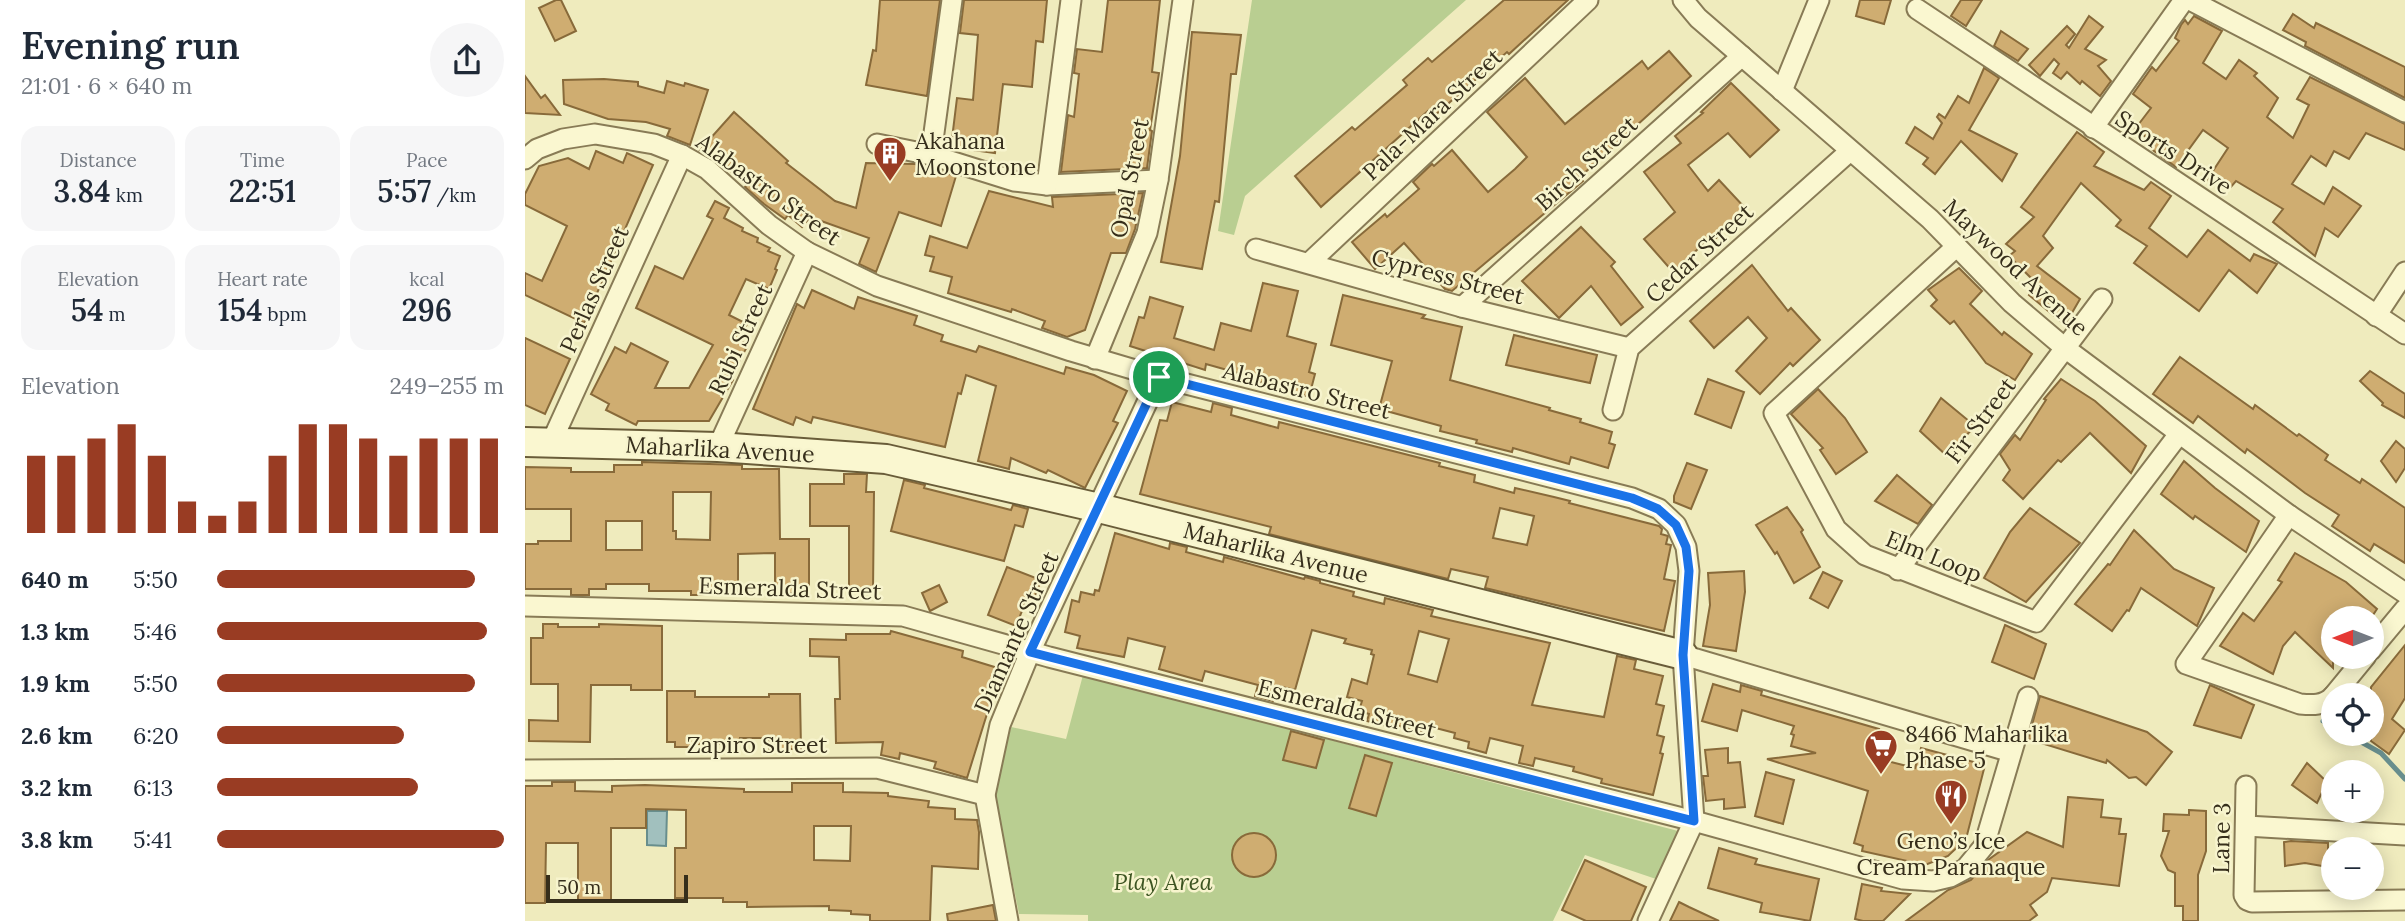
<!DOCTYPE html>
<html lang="en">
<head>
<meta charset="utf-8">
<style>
	body { margin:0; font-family:Lora,serif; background:#f6f6f7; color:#1f2937; height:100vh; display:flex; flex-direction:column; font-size:26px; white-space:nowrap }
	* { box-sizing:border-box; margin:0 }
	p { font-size:23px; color:#747a83 }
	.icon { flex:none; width:38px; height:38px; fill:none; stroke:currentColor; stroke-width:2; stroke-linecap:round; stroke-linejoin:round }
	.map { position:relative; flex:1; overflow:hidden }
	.panel { display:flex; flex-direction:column; background:#fff; width:525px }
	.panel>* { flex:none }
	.needle { width:46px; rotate:270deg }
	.controls { position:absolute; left:1796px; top:606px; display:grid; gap:14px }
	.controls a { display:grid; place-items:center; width:63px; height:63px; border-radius:50%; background:#fff; box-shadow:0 4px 18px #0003; font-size:35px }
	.scale { position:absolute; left:21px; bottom:18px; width:142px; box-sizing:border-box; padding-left:7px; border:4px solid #362e1b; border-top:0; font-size:19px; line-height:24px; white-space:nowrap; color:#362e1b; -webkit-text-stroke:5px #f7f4cd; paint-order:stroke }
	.pin { position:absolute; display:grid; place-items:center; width:60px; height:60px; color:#fff; margin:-30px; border:4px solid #fff; border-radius:50%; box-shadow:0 2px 7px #0007 }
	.round { display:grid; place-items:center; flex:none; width:74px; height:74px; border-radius:37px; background:#f6f6f7 }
	.headline { display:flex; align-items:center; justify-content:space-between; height:119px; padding:0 21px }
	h1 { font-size:38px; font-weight:600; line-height:52px }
	.figures { display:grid; grid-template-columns:repeat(3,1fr); gap:10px; height:119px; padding:7px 21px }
	.figures div { display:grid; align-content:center; border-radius:18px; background:#f6f6f7; text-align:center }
	.figures b { font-size:30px; font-weight:600 }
	.figures small { font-size:19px; font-weight:400 }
	.figures p { font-size:19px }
	.chart { height:196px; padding:14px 21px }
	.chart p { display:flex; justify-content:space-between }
	.chart svg { width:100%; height:126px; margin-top:7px; stroke:#993c23; stroke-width:6 }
	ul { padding:0 21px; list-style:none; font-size:23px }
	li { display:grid; grid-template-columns:112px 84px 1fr; align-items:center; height:52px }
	li i { height:18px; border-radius:9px; background:#993c23 }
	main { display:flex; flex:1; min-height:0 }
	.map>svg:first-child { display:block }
</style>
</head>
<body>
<main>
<section class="panel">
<div class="headline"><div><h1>Evening run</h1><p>21:01 · 6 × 640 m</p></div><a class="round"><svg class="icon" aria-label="share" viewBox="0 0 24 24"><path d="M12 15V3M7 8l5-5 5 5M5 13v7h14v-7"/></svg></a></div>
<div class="figures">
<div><p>Distance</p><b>3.84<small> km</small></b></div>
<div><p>Time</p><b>22:51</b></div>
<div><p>Pace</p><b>5:57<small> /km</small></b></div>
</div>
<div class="figures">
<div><p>Elevation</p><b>54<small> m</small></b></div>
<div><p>Heart rate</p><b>154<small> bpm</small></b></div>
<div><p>kcal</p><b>296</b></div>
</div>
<div class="chart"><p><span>Elevation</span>249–255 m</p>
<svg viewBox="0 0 160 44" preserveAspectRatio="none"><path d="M5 44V17M15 44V17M25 44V11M35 44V6M45 44V17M55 44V33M65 44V38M75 44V33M85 44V17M95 44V6M105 44V6M115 44V11M125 44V17M135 44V11M145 44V11M155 44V11"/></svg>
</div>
<ul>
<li><b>640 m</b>5:50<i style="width:90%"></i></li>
<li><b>1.3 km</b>5:46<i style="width:94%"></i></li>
<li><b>1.9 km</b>5:50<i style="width:90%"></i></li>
<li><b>2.6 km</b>6:20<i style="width:65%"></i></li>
<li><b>3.2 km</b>6:13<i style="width:70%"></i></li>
<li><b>3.8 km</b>5:41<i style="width:100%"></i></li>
</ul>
</section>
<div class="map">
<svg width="1880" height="921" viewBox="0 0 1880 921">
	<rect width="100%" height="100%" fill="#efebbd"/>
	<!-- green -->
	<g fill="#b9ce91">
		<path d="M727 0H941L720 196 709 235 693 231Z"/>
		<path d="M558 675 1153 831 1134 880 1060 855 1028 921H563V915L494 914 470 794 486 727 541 739Z"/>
	</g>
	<!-- water -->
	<path fill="#a1c0be" stroke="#688e8d" stroke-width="2" d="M122 811H142L141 846 122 845Z"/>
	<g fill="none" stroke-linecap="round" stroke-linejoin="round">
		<!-- stream -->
		<g stroke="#688e8d" stroke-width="5">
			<path d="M1798 721 1808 726"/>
			<path d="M1820 733 1856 753 1880 779"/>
		</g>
	</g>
	<!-- building -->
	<g fill="#cfad71" stroke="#886a3a" stroke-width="2" fill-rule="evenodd">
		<path d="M31 0H36L51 31 30 41 14 8Z"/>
		<path d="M355 0H415L402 96 341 85 348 50 351 51Z"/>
		<path d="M439 0H522L518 42 511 41 507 87 478 84 470 153 426 147 432 98 448 100 453 35 435 33Z"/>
		<path d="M583 0H635L627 72 634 73 625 130 627 131 622 168 536 172 543 115 549 117 554 74 549 73 552 49 577 52Z"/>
		<path d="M979 0H1043L984 54 982 52 909 116 904 110 796 207 770 176 827 127 830 130 882 85 878 80 903 58 907 62Z"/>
		<path d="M1335 0H1366L1359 24 1331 16Z"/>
		<path d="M1436 0H1457L1441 26 1426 16Z"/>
		<path d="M1768 14 1789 28 1791 23 1880 67V98L1780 46 1781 42 1758 30Z"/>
		<path d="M1564 16 1578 27 1560 49 1581 60 1573 66 1586 81 1575 96 1557 81 1555 84 1542 72 1536 79 1528 73 1534 64 1529 59 1515 76 1504 65 1542 26 1550 34 1541 45 1544 48Z"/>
		<path d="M1669 16 1697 31 1678 63 1701 79 1714 60 1732 73 1729 76 1753 98 1742 117 1768 138 1784 105 1772 99 1785 77 1880 124V150L1841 133 1824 159 1809 151 1801 166 1786 156 1767 184 1799 204 1808 187 1836 206 1813 237 1800 228 1790 256 1748 222 1758 209 1711 181 1704 189 1682 180 1703 148 1678 130 1651 167 1625 148 1629 143 1610 129 1626 108 1608 94 1627 67 1631 71 1654 41 1650 38 1656 25 1660 20 1663 24Z"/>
		<path d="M1476 31 1503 49 1493 61 1469 46Z"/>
		<path d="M667 32 716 35 711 74H706L694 202 690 201 677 269 636 262 655 156Z"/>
		<path d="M1144 51 1166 76 1055 177 1058 181 927 291 920 289 879 243 850 269 827 242 860 214 862 217 894 189 888 182 907 164 909 166 927 150 963 192 990 169 1002 157 962 112 1000 78 1040 124 1117 61 1123 69Z"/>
		<path d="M1459 68 1474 78 1444 130 1492 154 1477 181 1436 141 1410 174 1398 164 1403 158 1381 143 1390 127 1408 139 1417 123 1412 117 1414 114 1420 118 1433 96 1444 103Z"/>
		<path d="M0 76 16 98 20 95 35 115 0 113Z"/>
		<path d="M79 79 113 82V86L139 93 142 81 159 86 160 83 183 90 165 145 142 136 145 129 121 122 83 119 39 104 38 80Z"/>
		<path d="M1206 83 1254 130 1225 157 1203 133 1163 165 1183 191 1194 180 1221 209 1191 238 1188 235 1148 272 1119 239 1150 212 1119 172 1156 143 1150 136 1178 113 1176 112Z"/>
		<path d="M209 112 263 161 261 163 310 201 331 208 341 163 390 164 431 176 416 226 374 212 351 272 334 264 344 238 285 217 277 227 263 215 260 219 239 204 220 187 222 185 186 154 175 150Z"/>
		<path d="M1552 132 1579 152 1569 166 1619 190 1626 182 1646 196 1624 228 1662 257 1683 230 1725 261 1729 254 1752 264 1732 293 1704 270 1674 311 1609 263 1622 246 1591 226 1596 220 1556 183 1518 236 1528 248 1512 266 1555 299 1540 325 1504 295 1512 284 1484 256 1490 251 1481 244 1509 217 1496 207Z"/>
		<path d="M71 151 98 163 102 153 128 165 59 323 0 295V273L17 281 42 226 0 205V194L14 166 43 158 64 169Z"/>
		<path d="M464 191 528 207 527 197 618 193 610 229 601 253H586L560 330 542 337 517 328 520 321 487 309 486 312 423 293 427 277 405 271 409 257 400 255 405 236 442 248Z"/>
		<path d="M190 201 204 208 199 218 218 228 217 231 233 238 232 242 245 248 243 251 255 256 250 269 252 270 244 289 221 279 204 315 222 324 214 340 223 345 205 378 208 380 184 421H113L111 425 81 410 84 404 66 394 90 347 101 353 106 343 143 362 130 388H164L188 345 111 308 130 266 158 279 188 219 182 216Z"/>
		<path d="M1056 227 1090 262 1086 266 1118 307 1096 325 1066 286 1034 318 997 281Z"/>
		<path d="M1227 265 1263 311 1266 308 1295 340 1268 366 1265 363 1235 394 1211 371 1242 338 1223 317 1189 348 1165 321Z"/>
		<path d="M1434 268 1457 291 1445 304 1477 335 1479 332 1507 354 1490 380 1461 363 1429 321 1425 324 1406 306 1412 300 1403 290Z"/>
		<path d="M738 283 773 291 762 336 791 344 784 372 790 374 784 397 719 377 720 375 681 364 680 370 605 346 614 317 619 318 625 297 658 307 649 338 689 350 696 323 726 331Z"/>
		<path d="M287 290 329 309 333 297 392 316 389 325 418 335 416 341 451 352 454 346 539 374 541 367 569 375 602 391 588 421 593 423 560 488 523 470 521 473 486 458 484 469 453 461 471 386 441 375 436 394 433 393 420 447 288 417 286 423 271 417 268 425 228 409 272 304 279 308Z"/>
		<path d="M818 295 900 315 897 318 937 327 925 380 1025 408 1024 410 1056 419 1055 422 1087 432 1084 443 1090 445 1083 468 1046 457 1044 464 988 448 987 452 951 443 952 440 915 431 916 426 854 409 867 361 806 345Z"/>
		<path d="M989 335 1072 355 1065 383 981 365Z"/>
		<path d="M0 338 45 359 20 414 0 405Z"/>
		<path d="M1655 357 1728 409 1730 405 1772 436 1774 434 1803 455 1800 460 1835 483 1837 479 1880 508V563L1849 544 1845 551 1807 526 1814 515 1780 493 1722 449 1720 453 1673 416 1668 423 1628 394Z"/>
		<path d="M1845 371 1880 394V418L1857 405 1858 403 1835 381Z"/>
		<path d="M1183 379 1219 392 1206 428 1170 414Z"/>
		<path d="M1536 379 1570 401 1621 446 1606 473 1565 433 1536 462 1533 460 1498 499 1478 480 1485 470 1475 454 1490 435 1495 440 1521 400 1519 399Z"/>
		<path d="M1293 389 1320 418 1342 452 1311 474 1295 450 1298 448 1266 414Z"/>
		<path d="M1416 398 1450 426 1422 456 1395 431Z"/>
		<path d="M647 402 686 412 688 403 707 408 706 415 753 428 754 422 915 463 914 466 950 475 949 482 989 493 990 488 1029 497 1045 501 1044 503 1134 526 1137 529 1136 534 1143 536 1141 544 1146 545 1139 579 1150 581 1139 631 960 588 963 577 926 569 923 579 744 534 746 527 615 494 635 420 642 421ZM975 508 1009 516 1002 545 968 538Z"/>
		<path d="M1871 441 1880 449V468L1871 482 1856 461Z"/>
		<path d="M1659 461 1690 488 1734 521 1721 552 1670 516 1668 519 1636 494Z"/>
		<path d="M117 462 217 465V469H254L255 539H284V593H250V553L213 554V592L182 591V595H166V591H124V584H81V589H64V595H46V589H0V544H13V541H46V509H0V467L46 468V472H89V465H117ZM148 492H186L185 540 151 539V531H148ZM81 521H117V550H81Z"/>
		<path d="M1162 463 1182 470 1166 509 1149 502V496Z"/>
		<path d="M319 474H342L341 492H349L348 592H324V526H285V484H319Z"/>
		<path d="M1372 475 1407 505 1393 524 1350 501Z"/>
		<path d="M379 480 400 485 399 488 486 510 488 505 503 509 498 527 490 525 479 561 366 531Z"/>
		<path d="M1262 507 1278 530 1276 532 1295 567 1269 583 1252 552 1250 554 1231 525Z"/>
		<path d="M1505 508 1555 543 1501 602 1459 578 1485 532Z"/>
		<path d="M1609 530 1649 569 1689 588 1672 626 1616 588 1604 611 1602 610 1587 631 1550 604 1583 564 1585 565Z"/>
		<path d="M590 533 644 549 645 543 662 547 661 552 698 562 699 557 779 579 780 577 795 581V583L829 592 828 596 859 604 860 598 908 610 906 616 1025 643 1007 705 1079 717 1092 656 1111 660 1109 669 1138 676 1131 704 1139 706 1132 735 1139 737 1135 753 1138 754 1128 795 1076 783 1077 779 1048 771 1049 767 1010 758 1008 766 994 763 998 746 965 738 961 753 943 748 944 742 929 738 930 733 899 725 897 732 863 723 862 726 842 721 844 714 834 711 837 701 822 697 827 679 842 684 849 655 846 654 847 650 819 643 821 639 787 630 770 690 753 686 748 701 730 696 733 685 680 671 677 681 634 669 640 647 603 638 599 657 552 648 555 636 540 632 547 600 554 602 556 592 569 595 570 590 574 591ZM894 631 924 639 912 682 883 674Z"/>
		<path d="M1770 553 1821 582 1852 609 1846 618H1808V668L1770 632 1758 646 1748 674 1695 646 1718 613 1729 621 1757 582 1753 580Z"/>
		<path d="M482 567 516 580 507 604 501 601 491 626 463 615Z"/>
		<path d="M1219 571 1220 592 1211 651 1178 646 1185 605 1183 573Z"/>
		<path d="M1298 572 1317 581 1303 608 1285 598Z"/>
		<path d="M414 585 422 602 405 611 397 593Z"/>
		<path d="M18 624H33V627H74V624L137 626V690H106V685H66L65 742 4 741V720L33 721V684H6V638H18Z"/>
		<path d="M1480 625 1521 644 1509 679 1467 662Z"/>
		<path d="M366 631 438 651 437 657 476 669 442 778 409 768 411 762 375 753 374 759 356 755 358 742 311 743 310 699H315L314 657 285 656V639L321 640V634H365Z"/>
		<path d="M1880 645V698L1867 719 1880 730 1864 754 1846 741V687Z"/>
		<path d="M1188 684 1215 692 1216 685 1237 691 1236 695 1354 729 1346 757 1390 768 1396 748 1460 765 1441 839 1423 856 1400 865 1337 851 1338 846 1329 843 1343 791 1242 759 1291 753 1266 746 1269 735 1266 734 1269 726 1217 710 1212 731 1177 721Z"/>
		<path d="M1685 685 1729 705 1716 738 1669 725Z"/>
		<path d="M142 691H170V697H244V694H275L276 749H244V738H215V744H170V747H150V742H142Z"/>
		<path d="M1515 696 1622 732 1647 752 1621 785 1611 777 1604 778 1582 760 1581 763 1503 739Z"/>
		<path d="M766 731 799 740 791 768 758 760Z"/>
		<path d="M1203 748V763L1215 762 1220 807 1199 809V799L1181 801 1178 776H1183L1180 750Z"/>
		<path d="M840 755 867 763 851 816 824 808Z"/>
		<path d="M1782 763 1802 782 1792 803 1767 785Z"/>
		<path d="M1241 772 1269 780 1258 824 1230 816Z"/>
		<path d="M27 782H50V791L87 792V786L120 785 219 789V792H267V783H318V792L363 793V796L404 801 403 807 430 809V819L452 820 454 832 453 869 407 866 405 921H345V915L326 914V911L304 910V906L222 907V902H198V898H150V848H161V810L121 809V828H86V902H53V843H21L20 903H0V786H27ZM289 826H326L325 861 289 860Z"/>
		<path d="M1543 797 1578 800 1576 817 1596 819 1594 834H1601L1594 886 1527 878 1522 892 1505 905 1512 915 1504 921H1381L1423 890 1446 880 1463 860 1502 832 1538 847Z"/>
		<path d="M1664 810 1681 811V851L1673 875V921H1658V906H1650V873L1643 870 1636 856 1644 831H1638L1639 814 1664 815Z"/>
		<circle cx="729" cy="855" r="22"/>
		<path d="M1766 841 1803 843V867L1780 863 1760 866 1759 842Z"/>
		<path d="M1194 848 1232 859 1230 864 1294 879 1285 921 1235 912 1237 903 1183 888Z"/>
		<path d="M1060 860 1121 887 1106 921H1061L1037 910Z"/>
		<path d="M1337 884 1357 888 1356 891 1385 894 1358 921H1338L1330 919Z"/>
		<path d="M1154 902 1164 907 1194 921H1145Z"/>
		<path d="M468 905 471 921H423L422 914Z"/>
	</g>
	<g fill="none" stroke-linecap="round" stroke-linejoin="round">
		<defs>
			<g id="street">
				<path d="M1158 0 1173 18 1405 219 1487 303 1540 348 1764 515 1880 593"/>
				<path d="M1665 0 1880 112"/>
				<path d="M1392 9 1880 334"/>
				<path d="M1257 91 1294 0"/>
				<path d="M1568 128 1659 0"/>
				<path d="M352 144 406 155 489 181 522 185 633 180"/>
				<path d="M406 155 427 0"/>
				<path d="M0 159 12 149 38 139 70 134 129 144 157 155 182 169 244 225 282 252 352 286 546 351 634 377 1107 498 1134 509 1151 525 1161 547 1164 571 1158 655 1169 821 1123 921"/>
				<path d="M522 185 546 0"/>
				<path d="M1431 247 1249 413 1311 529 1340 555 1511 622 1654 434"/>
				<path d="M731 249 937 307 1104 348"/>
				<path d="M784 263 1063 0"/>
				<path d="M937 307 1217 56"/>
				<path d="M1851 316 1880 272"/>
				<path d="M570 359 622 233 633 180 658 0"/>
				<path d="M1088 410 1104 348 1325 151"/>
				<path d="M26 443 157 155"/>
				<path d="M193 447 282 252"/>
				<path d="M1764 515 1661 664 1775 704C1787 705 1799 706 1808 696"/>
				<path d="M1373 570 1577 299"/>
				<path d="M0 606 378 616 524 657 1169 821 1378 879 1408 881 1425 877 1440 869 1459 846 1503 697"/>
				<path d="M1846 650 1880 609"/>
				<path d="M1158 655 1486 752"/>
				<path d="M1809 695 1841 656"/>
				<path d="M0 770 352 768 460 795"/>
				<path d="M1721 786 1719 895 1722 900 1727 902 1880 900"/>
				<path d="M1721 826 1880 835"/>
				<path d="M483 921 460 795 475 725 505 652 634 377"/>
			</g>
			<path id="secondary" d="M0 442 193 447 361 459 574 508 1158 655"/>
		</defs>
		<!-- street casing -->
		<use href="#street" stroke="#887b56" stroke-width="23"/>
		<!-- secondary casing -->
		<use href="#secondary" stroke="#695c39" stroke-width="32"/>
		<!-- street -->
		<use href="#street" stroke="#faf7d0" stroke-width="19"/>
		<!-- secondary -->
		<use href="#secondary" stroke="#faf7d0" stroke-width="28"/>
	</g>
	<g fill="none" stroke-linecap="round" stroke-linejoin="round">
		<defs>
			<path id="route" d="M634 377 1107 498 1133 509 1151 525 1161 547 1164 571 1158 655 1169 821 505 652Z"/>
		</defs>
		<!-- route casing -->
		<use href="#route" stroke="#fff" stroke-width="14"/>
		<!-- route -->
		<use href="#route" stroke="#1a73e8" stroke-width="9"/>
	</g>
	<!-- icons -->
	<defs>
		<symbol id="building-pin" viewBox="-11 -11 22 30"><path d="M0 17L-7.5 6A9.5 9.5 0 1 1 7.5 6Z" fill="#993c23" stroke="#f7f4cd"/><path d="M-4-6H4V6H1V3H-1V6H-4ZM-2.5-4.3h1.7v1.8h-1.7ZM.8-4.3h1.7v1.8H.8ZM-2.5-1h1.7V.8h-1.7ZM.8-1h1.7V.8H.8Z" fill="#fff"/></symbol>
		<symbol id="supermarket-pin" viewBox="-11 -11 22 30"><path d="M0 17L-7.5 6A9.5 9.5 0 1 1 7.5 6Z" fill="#993c23" stroke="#f7f4cd"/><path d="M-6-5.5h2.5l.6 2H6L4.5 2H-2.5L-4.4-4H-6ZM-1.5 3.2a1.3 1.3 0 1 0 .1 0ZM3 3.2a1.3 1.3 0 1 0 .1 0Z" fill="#fff"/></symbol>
		<symbol id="restaurant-pin" viewBox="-11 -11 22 30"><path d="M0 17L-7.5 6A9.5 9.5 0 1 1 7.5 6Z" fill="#993c23" stroke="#f7f4cd"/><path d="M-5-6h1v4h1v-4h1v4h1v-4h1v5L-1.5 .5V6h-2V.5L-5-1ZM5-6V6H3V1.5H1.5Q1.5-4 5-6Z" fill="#fff"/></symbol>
	</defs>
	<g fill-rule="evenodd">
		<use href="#building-pin" x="346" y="134" width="38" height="52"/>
		<use href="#supermarket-pin" x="1337" y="727" width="38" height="52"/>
		<use href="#restaurant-pin" x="1407" y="777" width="38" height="52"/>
	</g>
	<g text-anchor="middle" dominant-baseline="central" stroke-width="5" stroke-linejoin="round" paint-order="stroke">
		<!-- street labels -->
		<g font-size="23" fill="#362e1b" stroke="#f7f4cd">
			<text transform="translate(907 114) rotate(-43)">Pala-Mara Street</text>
			<text transform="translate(1649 152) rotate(33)">Sports Drive</text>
			<text transform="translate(1061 163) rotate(-42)">Birch Street</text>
			<text transform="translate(604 178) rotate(-79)">Opal Street</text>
			<text transform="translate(244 189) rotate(36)">Alabastro Street</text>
			<text transform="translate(1174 253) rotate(-42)">Cedar Street</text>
			<text transform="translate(1491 267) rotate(43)">Maywood Avenue</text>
			<text transform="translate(923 276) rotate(15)">Cypress Street</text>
			<text transform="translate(69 289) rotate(-66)">Perlas Street</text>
			<text transform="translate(215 339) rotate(-65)">Rubi Street</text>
			<text transform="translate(782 390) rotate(14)">Alabastro Street</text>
			<text transform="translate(1455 420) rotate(-53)">Fir Street</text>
			<text transform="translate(195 449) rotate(3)">Maharlika Avenue</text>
			<text transform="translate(751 552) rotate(14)">Maharlika Avenue</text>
			<text transform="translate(1409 556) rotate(22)">Elm Loop</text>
			<text transform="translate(265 588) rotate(2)">Esmeralda Street</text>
			<text transform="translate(491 632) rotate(-66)">Diamante Street</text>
			<text transform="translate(822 708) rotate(14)">Esmeralda Street</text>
			<text x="232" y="744">Zapiro Street</text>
			<text transform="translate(1696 838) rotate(-89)">Lane 3</text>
		</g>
		<!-- poi labels -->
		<g font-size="23" fill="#362e1b" stroke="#f7f4cd" text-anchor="start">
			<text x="390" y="140">Akahana<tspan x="390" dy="26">Moonstone</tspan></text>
			<text x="1380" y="733">8466 Maharlika<tspan x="1380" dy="26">Phase 5</tspan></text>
			<text x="1426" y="840" text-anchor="middle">Geno’s Ice<tspan x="1426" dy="26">Cream Paranaque</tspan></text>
		</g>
		<!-- park labels -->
		<g font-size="23" font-style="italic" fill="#3c5421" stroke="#f7f4cd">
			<text x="638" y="881">Play Area</text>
		</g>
	</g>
</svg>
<div class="controls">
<a><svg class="needle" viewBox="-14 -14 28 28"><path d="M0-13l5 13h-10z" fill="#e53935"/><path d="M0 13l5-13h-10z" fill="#747a83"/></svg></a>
<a><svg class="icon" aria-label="locate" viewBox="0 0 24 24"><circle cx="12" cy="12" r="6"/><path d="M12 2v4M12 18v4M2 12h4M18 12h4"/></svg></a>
<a>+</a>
<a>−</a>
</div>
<div class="scale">50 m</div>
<div class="pin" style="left:634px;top:377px;background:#1e9e55"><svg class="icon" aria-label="arrive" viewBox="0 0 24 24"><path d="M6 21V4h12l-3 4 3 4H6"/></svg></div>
</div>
</main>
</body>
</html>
